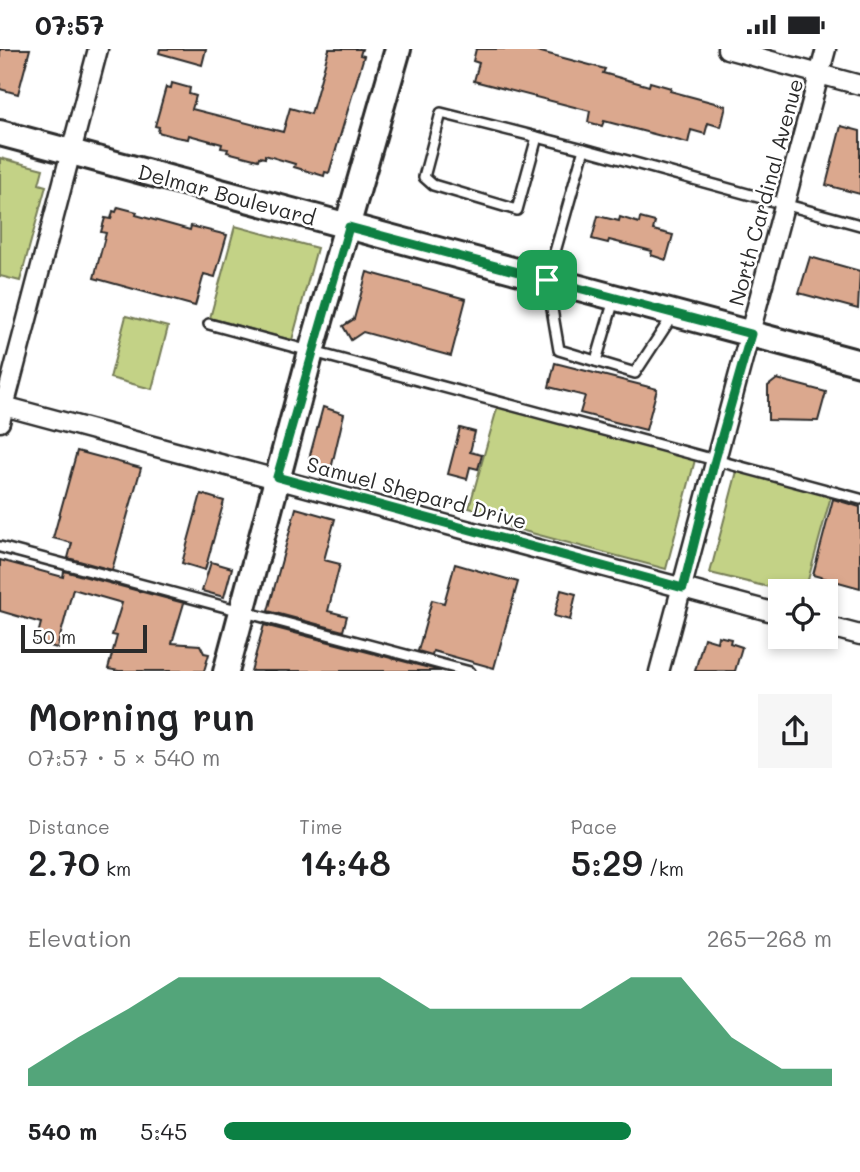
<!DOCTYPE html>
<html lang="en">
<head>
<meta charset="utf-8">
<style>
	body { margin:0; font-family:Mali,sans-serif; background:#f6f6f6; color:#202124; height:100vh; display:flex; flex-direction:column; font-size:26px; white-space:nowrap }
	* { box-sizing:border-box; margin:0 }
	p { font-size:23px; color:#757577 }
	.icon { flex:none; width:38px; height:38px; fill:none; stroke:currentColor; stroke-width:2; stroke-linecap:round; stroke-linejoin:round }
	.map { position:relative; height:622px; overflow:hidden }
	.side { display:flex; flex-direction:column; background:#fff; flex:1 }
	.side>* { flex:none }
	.tools { position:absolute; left:768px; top:530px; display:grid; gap:14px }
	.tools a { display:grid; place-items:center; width:70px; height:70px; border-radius:0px; background:#fff; box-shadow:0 4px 10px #0003; font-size:35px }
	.scale { position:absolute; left:21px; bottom:18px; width:126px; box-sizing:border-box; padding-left:7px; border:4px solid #2b2b2b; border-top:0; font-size:19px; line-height:24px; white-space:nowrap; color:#2b2b2b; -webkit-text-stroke:5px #fff; paint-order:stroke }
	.pin { position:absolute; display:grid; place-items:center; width:60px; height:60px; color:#fff; margin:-30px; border-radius:14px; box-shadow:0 4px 10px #0006 }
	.round { display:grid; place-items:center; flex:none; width:74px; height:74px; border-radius:0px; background:#f6f6f6 }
	.head { display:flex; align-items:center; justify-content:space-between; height:119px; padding:0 28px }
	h1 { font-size:38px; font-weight:600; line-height:52px }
	.stats { display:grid; grid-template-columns:repeat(3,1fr); gap:10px; height:119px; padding:7px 28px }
	.stats div { display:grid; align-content:center }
	.stats b { font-size:35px; font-weight:600 }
	.stats small { font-size:19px; font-weight:400 }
	.stats p { font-size:19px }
	.chart { height:196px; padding:14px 28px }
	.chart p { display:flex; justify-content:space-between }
	.chart svg { width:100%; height:126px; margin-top:7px; fill:#0b8043; opacity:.7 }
	ul { padding:0 28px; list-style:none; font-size:23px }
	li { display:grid; grid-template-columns:112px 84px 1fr; align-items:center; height:52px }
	li i { height:18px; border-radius:9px; background:#0b8043 }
	.status { display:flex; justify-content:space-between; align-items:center; height:49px; padding:0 35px; background:#fff; direction:ltr }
	.status svg { height:19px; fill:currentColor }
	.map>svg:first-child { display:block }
</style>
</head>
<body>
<div class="status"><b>07:57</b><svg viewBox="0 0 49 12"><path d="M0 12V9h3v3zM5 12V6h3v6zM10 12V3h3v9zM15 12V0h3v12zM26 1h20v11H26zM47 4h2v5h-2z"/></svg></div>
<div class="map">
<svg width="860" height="623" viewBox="0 0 860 623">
	<rect width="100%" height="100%" fill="#fff"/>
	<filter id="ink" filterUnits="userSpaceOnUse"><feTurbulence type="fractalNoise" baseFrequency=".0143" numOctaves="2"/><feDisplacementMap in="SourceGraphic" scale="14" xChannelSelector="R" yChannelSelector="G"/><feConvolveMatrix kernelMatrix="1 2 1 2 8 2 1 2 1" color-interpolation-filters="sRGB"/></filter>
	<g filter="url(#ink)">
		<!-- green -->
		<g fill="#c3d286" stroke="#777e58" stroke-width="2">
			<path d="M0 109 43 120 39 135 46 137 20 232 0 227Z"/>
			<path d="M235 177 317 199 292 291 210 269Z"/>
			<path d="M126 267 168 278 152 340 110 329Z"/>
			<path d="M498 356 695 411 666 520 509 478 511 470 469 459Z"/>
			<path d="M737 422 831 447 805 542H785L710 524Z"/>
		</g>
		<!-- building -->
		<g fill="#dba88e" stroke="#2b2b2b" stroke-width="2">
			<path d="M0 0H30L18 45 0 40Z"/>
			<path d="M160 0H206L202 16 159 4Z"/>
			<path d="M329 0H362L360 6 364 7 329 124 325 123 324 127 294 118 295 115 265 106V109L259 108 258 111 227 103 228 100 221 99 222 95 189 86 188 90 176 88 158 83 159 78 155 77 166 38 171 39 172 34 190 39 189 45 196 47 192 60 283 83 290 59 311 65Z"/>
			<path d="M476 0H537V2L605 20 603 24 649 37 650 33 671 39 670 42 726 57 721 78 708 74 705 85 691 81 688 94 604 72 602 77 588 73 590 62 474 32 479 14 473 12Z"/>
			<path d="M841 77 860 82V145L826 136Z"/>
			<path d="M118 158 137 163 136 166 190 181 191 177 227 186 215 228 204 225 195 257 94 229 106 184 101 183 105 169 111 170 113 162 116 163Z"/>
			<path d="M598 167 619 172 620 168 639 174 640 169 655 173 653 181 673 186 666 211 651 206 652 202 609 191 608 194 592 190Z"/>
			<path d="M810 208 860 222 858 260 799 244Z"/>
			<path d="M367 223 466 250 451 307 363 283 351 291 343 277 354 270Z"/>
			<path d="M555 314 657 340 646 381 580 364 585 347 549 338Z"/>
			<path d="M777 330 826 343 818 372 768 371V337Z"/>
			<path d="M323 358 344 365 331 420 312 416 309 410Z"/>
			<path d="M460 379 475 383 470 403 482 406 478 420 470 418 467 430 448 425Z"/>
			<path d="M77 402 141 419 112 521 68 509 72 494 53 489Z"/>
			<path d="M201 445 224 452 205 521 182 514Z"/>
			<path d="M833 450 860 458V539L813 526Z"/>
			<path d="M296 459 335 470 324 511 340 515 328 562 347 567 343 582 268 562Z"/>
			<path d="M0 511 63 528 64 522 184 554 172 594 200 596 204 604 209 605 204 622H119L108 620 117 587 112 586 122 554 73 540 57 599 36 593 41 574 0 562Z"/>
			<path d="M211 513 232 519 224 548 202 542Z"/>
			<path d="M455 515 518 533 494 619 433 602 432 606 418 602 432 551 444 554Z"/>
			<path d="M561 541 576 545 570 571 554 567Z"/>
			<path d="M264 576 441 622H251Z"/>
			<path d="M718 587 731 590 730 594 742 598 735 622H695L704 589 717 593Z"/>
		</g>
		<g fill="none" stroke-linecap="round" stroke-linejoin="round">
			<defs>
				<g id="lane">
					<path d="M441 64 537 88 517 161 433 136 424 128Z"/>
					<path d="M537 88 584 100"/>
					<path d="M673 266 635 324 559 301 547 231 584 100 860 176"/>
					<path d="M209 275 860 450"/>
					<path d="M596 312 614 251"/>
					<path d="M0 498 470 623"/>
				</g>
				<g id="street">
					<path d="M727 0 860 36"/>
					<path d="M0 356 780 565"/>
					<path d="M0 373 98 0"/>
					<path d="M826 577 860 586"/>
					<path d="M659 623 826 0"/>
				</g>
				<g id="secondary">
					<path d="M0 84 860 314"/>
					<path d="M226 623 311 303 398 0"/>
				</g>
			</defs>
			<!-- lane casing -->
			<use href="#lane" stroke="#2b2b2b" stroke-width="14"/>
			<!-- street casing -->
			<use href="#street" stroke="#2b2b2b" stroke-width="23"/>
			<!-- secondary casing -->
			<use href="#secondary" stroke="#2b2b2b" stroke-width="30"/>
			<!-- lane -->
			<use href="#lane" stroke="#fff" stroke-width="9"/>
			<!-- street -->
			<use href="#street" stroke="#fff" stroke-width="18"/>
			<!-- secondary -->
			<use href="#secondary" stroke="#fff" stroke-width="24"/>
		</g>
	</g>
	<g fill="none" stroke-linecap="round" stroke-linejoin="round" filter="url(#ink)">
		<defs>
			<path id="route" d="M349 178 751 285 715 411 683 539 277 428Z"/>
		</defs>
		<!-- route casing -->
		<use href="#route" stroke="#fff" stroke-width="14"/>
		<!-- route -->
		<use href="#route" stroke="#0b8043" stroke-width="9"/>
	</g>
	<g text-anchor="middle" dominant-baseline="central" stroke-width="5" stroke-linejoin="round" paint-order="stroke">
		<!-- street labels -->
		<g font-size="21" fill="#2b2b2b" stroke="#fff">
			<text transform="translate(765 143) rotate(-75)">North Cardinal Avenue</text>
			<text transform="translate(227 145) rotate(15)">Delmar Boulevard</text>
			<text transform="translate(417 443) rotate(15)">Samuel Shepard Drive</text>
		</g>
	</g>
</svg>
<div class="tools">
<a><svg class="icon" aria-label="locate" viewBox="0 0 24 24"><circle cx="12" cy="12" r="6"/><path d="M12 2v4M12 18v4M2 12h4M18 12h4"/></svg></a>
</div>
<div class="scale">50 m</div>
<div class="pin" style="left:547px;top:231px;background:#1e9e55"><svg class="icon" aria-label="arrive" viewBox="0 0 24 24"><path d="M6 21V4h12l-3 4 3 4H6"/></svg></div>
</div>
<section class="side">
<div class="head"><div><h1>Morning run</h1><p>07:57 · 5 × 540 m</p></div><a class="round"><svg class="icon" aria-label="share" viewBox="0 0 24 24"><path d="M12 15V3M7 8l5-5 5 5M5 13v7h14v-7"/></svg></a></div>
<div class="stats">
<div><p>Distance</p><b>2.70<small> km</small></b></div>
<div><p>Time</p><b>14:48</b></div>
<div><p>Pace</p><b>5:29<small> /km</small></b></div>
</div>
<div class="chart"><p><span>Elevation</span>265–268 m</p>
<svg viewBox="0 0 160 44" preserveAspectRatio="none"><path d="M0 44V38L10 27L20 17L30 6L40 6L50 6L60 6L70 6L80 17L90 17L100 17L110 17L120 6L130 6L140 27L150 38L160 38V44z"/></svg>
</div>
<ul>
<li><b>540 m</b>5:45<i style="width:67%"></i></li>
</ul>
</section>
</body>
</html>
